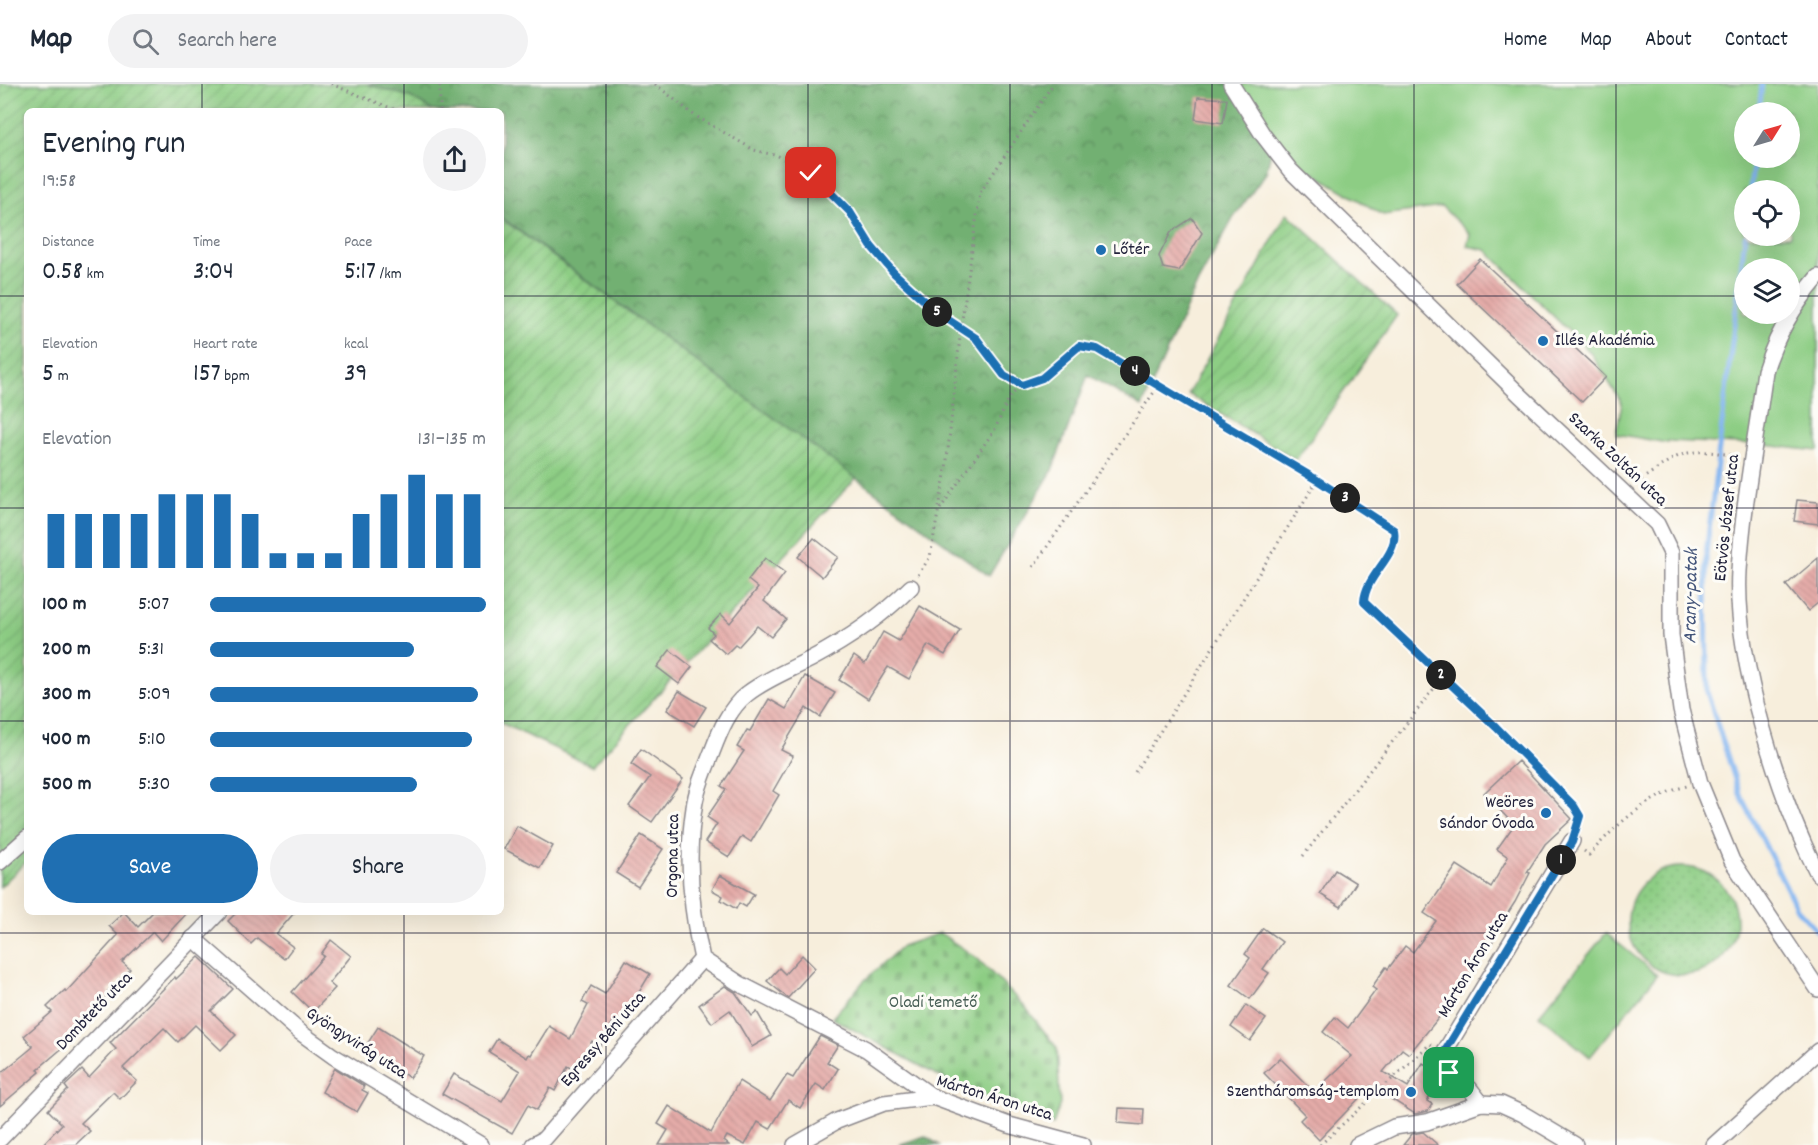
<!DOCTYPE html>
<html lang="en">
<head>
<meta charset="utf-8">
<style>
	body { margin:0; font-family:Dekko,sans-serif; background:#f2f2f3; color:#1f2937; height:100vh; display:flex; flex-direction:column; font-size:22px; white-space:nowrap }
	* { box-sizing:border-box; margin:0 }
	p { font-size:20px; color:#747a83 }
	.icon { flex:none; width:33px; height:33px; fill:none; stroke:currentColor; stroke-width:2; stroke-linecap:round; stroke-linejoin:round }
	.map { position:relative; flex:1; overflow:hidden }
	.panel { position:absolute; left:24px; top:24px; width:480px; height:807px; display:flex; flex-direction:column; background:#fff; border-radius:9px; box-shadow:0 6px 24px #0002 }
	.panel>* { flex:none }
	.needle { width:39px; rotate:53deg }
	.controls { position:absolute; left:1734px; top:18px; display:grid; gap:12px }
	.controls a { display:grid; place-items:center; width:66px; height:66px; border-radius:50%; background:#fff; box-shadow:0 6px 24px #0002; font-size:30px }
	.pin { position:absolute; display:grid; place-items:center; width:51px; height:51px; color:#fff; margin:-26px; border-radius:12px; box-shadow:0 3px 9px #0006 }
	.km { position:absolute; width:30px; height:30px; margin:-15px; border-radius:50%; background:#222; color:#fff; font-size:16px; line-height:30px; text-align:center }
	.round { display:grid; place-items:center; flex:none; width:63px; height:63px; border-radius:32px; background:#f2f2f3 }
	.headline { display:flex; align-items:center; justify-content:space-between; height:102px; padding:0 18px }
	h1 { font-size:33px; font-weight:600; line-height:45px }
	.metrics { display:grid; grid-template-columns:repeat(3,1fr); gap:9px; height:102px; padding:6px 18px }
	.metrics div { display:grid; align-content:center }
	.metrics b { font-size:26px; font-weight:600 }
	.metrics small { font-size:16px; font-weight:400 }
	.metrics p { font-size:16px }
	.chart { height:168px; padding:12px 18px }
	.chart p { display:flex; justify-content:space-between }
	.chart svg { width:100%; height:108px; margin-top:6px; stroke:#1f6fb2; stroke-width:6 }
	.cta { display:flex; gap:12px; margin-top:auto; padding:12px 18px }
	.cta a { flex:1; height:69px; border-radius:36px; background:#1f6fb2; color:#fff; font-size:24px; font-weight:600; line-height:69px; text-align:center }
	.cta a+a { background:#f2f2f3; color:#1f2937 }
	ul { padding:0 18px; list-style:none; font-size:20px }
	li { display:grid; grid-template-columns:96px 72px 1fr; align-items:center; height:45px }
	li i { height:15px; border-radius:8px; background:#1f6fb2 }
	header { display:flex; align-items:center; gap:36px; box-sizing:border-box; height:84px; padding:0 30px; background:#fff; border-bottom:2px solid #e0e1e3 }
	header strong { font-size:28px }
	nav { display:flex; gap:33px; margin-inline-start:auto; font-size:21px }
	.search { width:420px; height:54px; background:#f2f2f3; display:flex; align-items:center; gap:15px; box-sizing:border-box; padding:0 21px; border-radius:33px; color:#747a83; font-size:22px }
	.map>svg:first-child { display:block }
</style>
</head>
<body>
<header>
<strong>Map</strong>
<div class="search"><svg class="icon" aria-label="search" viewBox="0 0 24 24"><circle cx="10" cy="10" r="6"/><path d="M15 15l6 6"/></svg>Search here</div>
<nav><a>Home</a><a>Map</a><a>About</a><a>Contact</a></nav>
</header>
<div class="map">
<svg width="1818" height="1061" viewBox="0 0 1818 1061">
	<defs>
		<pattern id="forest-crowns" width="20" height="18" patternUnits="userSpaceOnUse" patternTransform="scale(1.5)"><rect width="20" height="18" fill="#72b072"/><path d="M2 6a3 3 0 1 1 6 0M12 15a3 3 0 1 1 6 0" fill="none" stroke="#5d8f5f"/></pattern>
		<pattern id="cemetery-stones" width="16" height="16" patternUnits="userSpaceOnUse" patternTransform="scale(1.5)"><rect width="16" height="16" fill="#8dcd84"/><path d="M2 7V4a2 2 0 0 1 4 0v3zM10 15v-3a2 2 0 0 1 4 0v3z" fill="#79b073"/></pattern>
		<pattern id="park-dots" width="8" height="8" patternUnits="userSpaceOnUse" patternTransform="scale(1.5)"><rect width="8" height="8" fill="#8dcd84"/><path d="M2 2h.1M6 6h.1" fill="none" stroke="#79b073" stroke-width="1.8" stroke-linecap="round"/></pattern>
		<pattern id="garden-furrows" width="10" height="10" patternUnits="userSpaceOnUse" patternTransform="scale(1.5)"><rect width="10" height="10" fill="#8dcd84"/><path d="M-1 1l2-2M0 10L10 0M9 11l2-2" fill="none" stroke="#79b073"/></pattern>
		<pattern id="building-back-hatch" width="6" height="6" patternUnits="userSpaceOnUse" patternTransform="scale(1.5)"><rect width="6" height="6" fill="#e5aca9"/><path d="M-1 5l2 2M0 0l6 6M5-1l2 2" fill="none" stroke="#c49492"/></pattern>
	</defs>
	<rect width="100%" height="100%" fill="#fdfcf7"/>
	<filter id="ink" filterUnits="userSpaceOnUse"><feTurbulence type="fractalNoise" baseFrequency=".0167" numOctaves="2"/><feDisplacementMap in="SourceGraphic" scale="12" xChannelSelector="R" yChannelSelector="G"/><feConvolveMatrix kernelMatrix="1 2 1 2 8 2 1 2 1" color-interpolation-filters="sRGB"/></filter>
	<filter id="wash" filterUnits="userSpaceOnUse"><feTurbulence type="fractalNoise" baseFrequency=".008" numOctaves="4" result="noise"/><feDisplacementMap in="SourceGraphic" scale="24" xChannelSelector="R" yChannelSelector="G"/><feGaussianBlur stdDeviation="1.35" result="paint"/><feColorMatrix in="noise" values="0 0 0 0 0 0 0 0 0 0 0 0 0 0 0 0 0 1.4 0 .05"/><feComposite in="paint" operator="in"/></filter>
	<g filter="url(#wash)">
		<rect width="100%" height="100%" fill="#f7eedc"/>
		<!-- grass -->
		<g fill="#8dcd84" stroke="#587860" stroke-width="1.5" fill-rule="evenodd">
			<path d="M1235 0H1818V367L1764 361 1668 357V359L1616 350 1622 319 1590 268 1486 166 1467 162 1470 150 1442 123 1383 131 1272 64ZM1744 28H1790V74H1744ZM1744 106H1790V152H1744ZM1744 184H1790V230H1744Z"/>
			<path d="M1606 849 1657 891 1590 973 1539 931Z"/>
		</g>
		<!-- forest -->
		<g fill="url(#forest-crowns)" stroke="#4a6956" stroke-width="1.5">
			<path d="M366 0H1235L1272 64 1266 89 1234 133 1198 198 1142 323 1088 291 1051 389 989 492 502 134 501 27H433L410 13Z"/>
			<path d="M925 1052 939 1061H898Z"/>
		</g>
		<!-- cemetery -->
		<path fill="url(#cemetery-stones)" stroke="#587860" stroke-width="1.5" d="M940 849 977 874 1026 924 1057 964 1060 1020 1053 1041 944 995 832 934 863 898 902 862Z"/>
		<!-- park -->
		<circle fill="url(#park-dots)" stroke="#587860" stroke-width="1.5" cx="1682" cy="837" r="54"/>
		<!-- garden -->
		<g fill="url(#garden-furrows)" stroke="#587860" stroke-width="1.5">
			<path d="M0 0H366L410 13 433 27H27V777L0 803Z"/>
			<path d="M1287 129 1397 231 1296 376 1188 310Z"/>
			<path d="M501 131 502 135 856 394 592 682 501 639Z"/>
		</g>
		<g fill="none" stroke-linecap="round" stroke-linejoin="round">
			<!-- stream -->
			<g stroke="#83b5f0" stroke-width="5">
				<path d="M1759 28 1762 0"/>
				<path d="M1750 106 1754 74"/>
				<path d="M1745 152 1706 470 1707 608 1739 708 1797 825 1818 848"/>
			</g>
		</g>
		<g id="blocks">
			<!-- building -->
			<g fill="url(#building-back-hatch)">
				<path d="M1198 13 1227 15 1223 39 1195 35Z"/>
				<path d="M1192 134 1202 149 1179 187 1163 184 1159 172 1171 148Z"/>
				<path d="M1480 175 1606 293 1582 318 1457 200Z"/>
				<path d="M1797 416 1818 418V440L1794 437Z"/>
				<path d="M814 454 838 473 822 493 798 473Z"/>
				<path d="M765 474 785 489 764 517 786 535 771 553 757 542 738 563 735 561 726 570 709 555 714 550 708 544 721 530 730 539 758 504 748 496Z"/>
				<path d="M1818 474V519L1808 527 1786 501Z"/>
				<path d="M920 522 960 546 945 571 928 561 909 595 888 583 868 615 839 596 854 572 865 580 883 548 899 557Z"/>
				<path d="M670 566 692 583 679 600 657 583Z"/>
				<path d="M805 592 835 609 820 633 806 624 781 666 793 672 773 707 779 711 751 758 742 752 729 773 705 758 717 740 707 733 726 705 721 702 744 667 737 663 747 646 750 647 769 615 786 625Z"/>
				<path d="M679 607 706 623 694 642 667 626Z"/>
				<path d="M641 665 683 695 652 738 629 722 650 693 631 680Z"/>
				<path d="M1518 677 1572 735 1545 760 1527 788 1530 789 1515 818 1495 849 1497 851 1449 921 1409 970 1402 965 1383 988 1408 1003 1423 979 1439 989 1441 994 1427 1017 1432 1020 1428 1027 1415 1030 1371 1002 1319 1056 1300 1036 1305 1031 1264 989 1280 974 1314 1008 1352 972 1323 948 1335 933 1348 944 1376 906 1372 903 1386 883 1388 885 1405 862 1413 868 1436 837 1424 829 1457 781 1491 803 1508 773 1497 765 1514 741 1484 709Z"/>
				<path d="M517 742 553 762 540 784 504 765Z"/>
				<path d="M641 751 663 765 638 803 616 789Z"/>
				<path d="M1335 786 1356 799 1341 823 1320 810Z"/>
				<path d="M720 791 754 810 746 823 739 819 736 825 721 816 723 812 712 806Z"/>
				<path d="M124 828 138 843 153 828H188L161 857 153 848 122 878 130 885 108 907 110 909 88 931 90 933 63 958 66 961 38 985 40 988 0 1022V990L33 963 24 952 52 928 47 923 65 906 66 908 118 851 109 842Z"/>
				<path d="M237 828H295L276 850 293 863 284 875 257 854 251 860 228 837Z"/>
				<path d="M1263 844 1282 858 1263 885 1269 889 1250 915 1231 901 1250 874 1245 870Z"/>
				<path d="M331 856 351 872 329 899 335 904 313 928 292 908 324 872 321 870Z"/>
				<path d="M802 871 815 884 788 914 767 897 779 884 785 890Z"/>
				<path d="M199 873 233 905 211 927 236 951 221 966 195 941 178 958 164 944 123 984 137 997 120 1015 113 1008 81 1039 90 1047 75 1061H42L62 1040 48 1026 68 1006 65 1002 82 986 89 994 116 965 110 959 175 893 176 895Z"/>
				<path d="M626 876 650 890 620 940 614 936 600 962 592 957 575 986 568 982 555 1007 550 1004 537 1026 528 1021 512 1049 442 1010 454 990 502 1017 520 987 489 968 497 955 527 974 529 970 531 971 549 942 570 955 588 921 582 918 591 902 605 910Z"/>
				<path d="M725 902 735 908 752 932 757 928 771 952 752 963 730 926 712 939 699 921Z"/>
				<path d="M1246 921 1266 935 1250 957 1231 943Z"/>
				<path d="M378 943 424 972 410 994 364 965Z"/>
				<path d="M820 952 838 961 827 978 838 985 825 1006 816 1000 800 1024 788 1016 770 1045 758 1038 745 1061 727 1052 724 1057 729 1061H659L668 1046 658 1040 669 1022 711 1049 739 997 770 1017 787 991 793 994Z"/>
				<path d="M335 984 364 1002 362 1006 368 1009 357 1028 322 1008Z"/>
				<path d="M1119 1024 1144 1025 1143 1041 1118 1039Z"/>
				<path d="M1423 1048 1438 1061H1403L1412 1050Z"/>
			</g>
		</g>
	</g>
	<g filter="url(#ink)">
		<use href="#blocks" fill-opacity="0" stroke="#8c888c" stroke-width="1.5"/>
		<g fill="none" stroke-linecap="round" stroke-linejoin="round">
			<defs>
				<g id="minor">
					<path d="M1231 0 1263 51 1290 86 1521 312 1657 440 1671 469V551L1681 626 1700 699 1732 777 1818 905"/>
					<path d="M1818 193C1793 222 1776 251 1765 287 1756 353 1743 420 1739 487 1734 573 1779 713 1818 790"/>
					<path d="M911 503C881 533 849 555 811 575 790 586 766 595 747 610 729 624 720 647 712 668 705 686 696 705 694 724 686 774 691 826 702 875L740 900 866 965 933 1013"/>
					<path d="M0 778 27 754"/>
					<path d="M193 854 301 949 333 972 481 1061"/>
					<path d="M1481 1019 1470 1005 1449 989 1445 967 1572 757"/>
					<path d="M0 1055 219 828"/>
					<path d="M533 1061 544 1055 702 875"/>
					<path d="M795 1061 837 1037 884 1019 933 1013 1009 1041 1083 1061"/>
					<path d="M1357 1061 1394 1043 1427 1038 1481 1019 1501 1020 1523 1030 1575 1061"/>
					<path d="M1714 1061 1818 967"/>
				</g>
			</defs>
			<!-- minor casing -->
			<use href="#minor" stroke="#8c888c" stroke-width="18"/>
			<!-- path -->
			<g stroke="#8c888c" stroke-width="3" stroke-dasharray="1.5 4.5" stroke-linecap="butt">
				<path d="M331 0 398 27"/>
				<path d="M655 0 694 31 754 66 778 72 811 89 850 128 871 162 894 189 938 229 977 254 1004 291 1021 301 1042 294 1079 262 1097 265 1318 395 1394 445C1399 472 1365 491 1363 517L1496 643 1574 722 1580 732 1576 743"/>
				<path d="M440 27V0"/>
				<path d="M1636 399C1681 369 1682 362 1737 372"/>
				<path d="M940 425 995 345 1009 314 1021 301"/>
				<path d="M1033 483 1159 301"/>
				<path d="M918 491 930 473 946 385 961 243 980 109 1053 0"/>
				<path d="M1135 688 1318 395"/>
				<path d="M1584 767 1589 771C1616 741 1647 712 1687 702"/>
				<path d="M1303 772 1443 593"/>
				<path d="M1320 1061 1430 960 1432 961"/>
			</g>
			<!-- minor -->
			<use href="#minor" stroke="#fff" stroke-width="15"/>
		</g>
	</g>
	<g fill="none" stroke-linecap="round" stroke-linejoin="round" filter="url(#ink)">
		<defs>
			<path id="route" d="M811 89 850 128 871 162 894 189 938 229 976 254 1004 291 1022 301 1042 294 1079 262 1097 265 1317 396 1394 446C1399 472 1365 491 1364 518L1496 643 1574 722 1580 732 1572 758 1445 967 1449 989"/>
		</defs>
		<!-- route casing -->
		<use href="#route" stroke="#fff" stroke-width="12"/>
		<!-- route -->
		<use href="#route" stroke="#1f6fb2" stroke-width="8"/>
	</g>
	<!-- grid -->
	<path fill="none" stroke="#22223b" stroke-width="1.5" stroke-opacity="0.55" d="M202 0V27M404 0V27M606 0V1061M808 0V1061M1010 0V1061M1212 0V1061M1414 0V1061M1616 0V1061M0 212H27M501 212H1744M1790 212H1818M0 424H27M501 424H1818M0 637H27M501 637H1818M202 828V1061M404 828V1061M0 849H1818"/>
	<!-- markers -->
	<g fill="#1f6fb2" stroke="#fdfcf7" stroke-width="2">
		<circle cx="1101" cy="166" r="6"/>
		<circle cx="1543" cy="257" r="6"/>
		<circle cx="1546" cy="729" r="6"/>
		<circle cx="1411" cy="1008" r="6"/>
	</g>
	<g text-anchor="middle" dominant-baseline="central" stroke-width="6" stroke-linejoin="round" paint-order="stroke">
		<!-- poi labels -->
		<g font-size="18" fill="#22223b" stroke="#fdfcf7" text-anchor="start">
			<text x="1113" y="166">Lőtér</text>
			<text x="1555" y="257">Illés Akadémia</text>
			<text x="1534" y="719" text-anchor="end">Weöres<tspan x="1534" dy="21">Sándor Óvoda</tspan></text>
			<text x="1399" y="1008" text-anchor="end">Szentháromság-templom</text>
		</g>
		<!-- street labels -->
		<g font-size="18" fill="#22223b" stroke="#fdfcf7">
			<text transform="translate(1617 376) rotate(43)">Szarka Zoltán utca</text>
			<text transform="translate(1728 434) rotate(-84)">Eötvös József utca</text>
			<text transform="translate(674 772) rotate(-89)">Orgona utca</text>
			<text transform="translate(1474 881) rotate(-59)">Márton Áron utca</text>
			<text transform="translate(95 928) rotate(-46)">Dombtető utca</text>
			<text transform="translate(604 956) rotate(-49)">Egressy Béni utca</text>
			<text transform="translate(356 960) rotate(33)">Gyöngyvirág utca</text>
			<text transform="translate(994 1015) rotate(17)">Márton Áron utca</text>
		</g>
		<!-- park labels -->
		<g font-size="18" fill="#475e55" stroke="#fdfcf7">
			<text x="933" y="919">Oladi temető</text>
		</g>
		<!-- water labels -->
		<g font-size="20" font-style="italic" fill="#44557a" stroke="#fdfcf7">
			<text transform="translate(1692 512) rotate(-89)">Arany-patak</text>
		</g>
	</g>
</svg>
<div class="controls">
<a><svg class="needle" viewBox="-14 -14 28 28"><path d="M0-13l5 13h-10z" fill="#e53935"/><path d="M0 13l5-13h-10z" fill="#747a83"/></svg></a>
<a><svg class="icon" aria-label="locate" viewBox="0 0 24 24"><circle cx="12" cy="12" r="6"/><path d="M12 2v4M12 18v4M2 12h4M18 12h4"/></svg></a>
<a><svg class="icon" aria-label="layers" viewBox="0 0 24 24"><path d="M12 4l9 5-9 5-9-5zM3 14l9 5 9-5"/></svg></a>
</div>
<div class="pin" style="left:1449px;top:989px;background:#1e9e55"><svg class="icon" aria-label="arrive" viewBox="0 0 24 24"><path d="M6 21V4h12l-3 4 3 4H6"/></svg></div>
<div class="pin" style="left:811px;top:89px;background:#d93025"><svg class="icon" aria-label="check" viewBox="0 0 24 24"><path d="M5 12l5 5 9-10"/></svg></div>
<b class="km" style="left:1561px;top:776px">1</b>
<b class="km" style="left:1441px;top:591px">2</b>
<b class="km" style="left:1345px;top:414px">3</b>
<b class="km" style="left:1135px;top:287px">4</b>
<b class="km" style="left:937px;top:228px">5</b>
<section class="panel">
<div class="headline"><div><h1>Evening run</h1><p>19:58</p></div><a class="round"><svg class="icon" aria-label="share" viewBox="0 0 24 24"><path d="M12 15V3M7 8l5-5 5 5M5 13v7h14v-7"/></svg></a></div>
<div class="metrics">
<div><p>Distance</p><b>0.58<small> km</small></b></div>
<div><p>Time</p><b>3:04</b></div>
<div><p>Pace</p><b>5:17<small> /km</small></b></div>
</div>
<div class="metrics">
<div><p>Elevation</p><b>5<small> m</small></b></div>
<div><p>Heart rate</p><b>157<small> bpm</small></b></div>
<div><p>kcal</p><b>39</b></div>
</div>
<div class="chart"><p><span>Elevation</span>131–135 m</p>
<svg viewBox="0 0 160 44" preserveAspectRatio="none"><path d="M5 44V22M15 44V22M25 44V22M35 44V22M45 44V14M55 44V14M65 44V14M75 44V22M85 44V38M95 44V38M105 44V38M115 44V22M125 44V14M135 44V6M145 44V14M155 44V14"/></svg>
</div>
<ul>
<li><b>100 m</b>5:07<i style="width:100%"></i></li>
<li><b>200 m</b>5:31<i style="width:74%"></i></li>
<li><b>300 m</b>5:09<i style="width:97%"></i></li>
<li><b>400 m</b>5:10<i style="width:95%"></i></li>
<li><b>500 m</b>5:30<i style="width:75%"></i></li>
</ul>
<div class="cta"><a>Save</a><a>Share</a></div>
</section>
</div>
</body>
</html>
